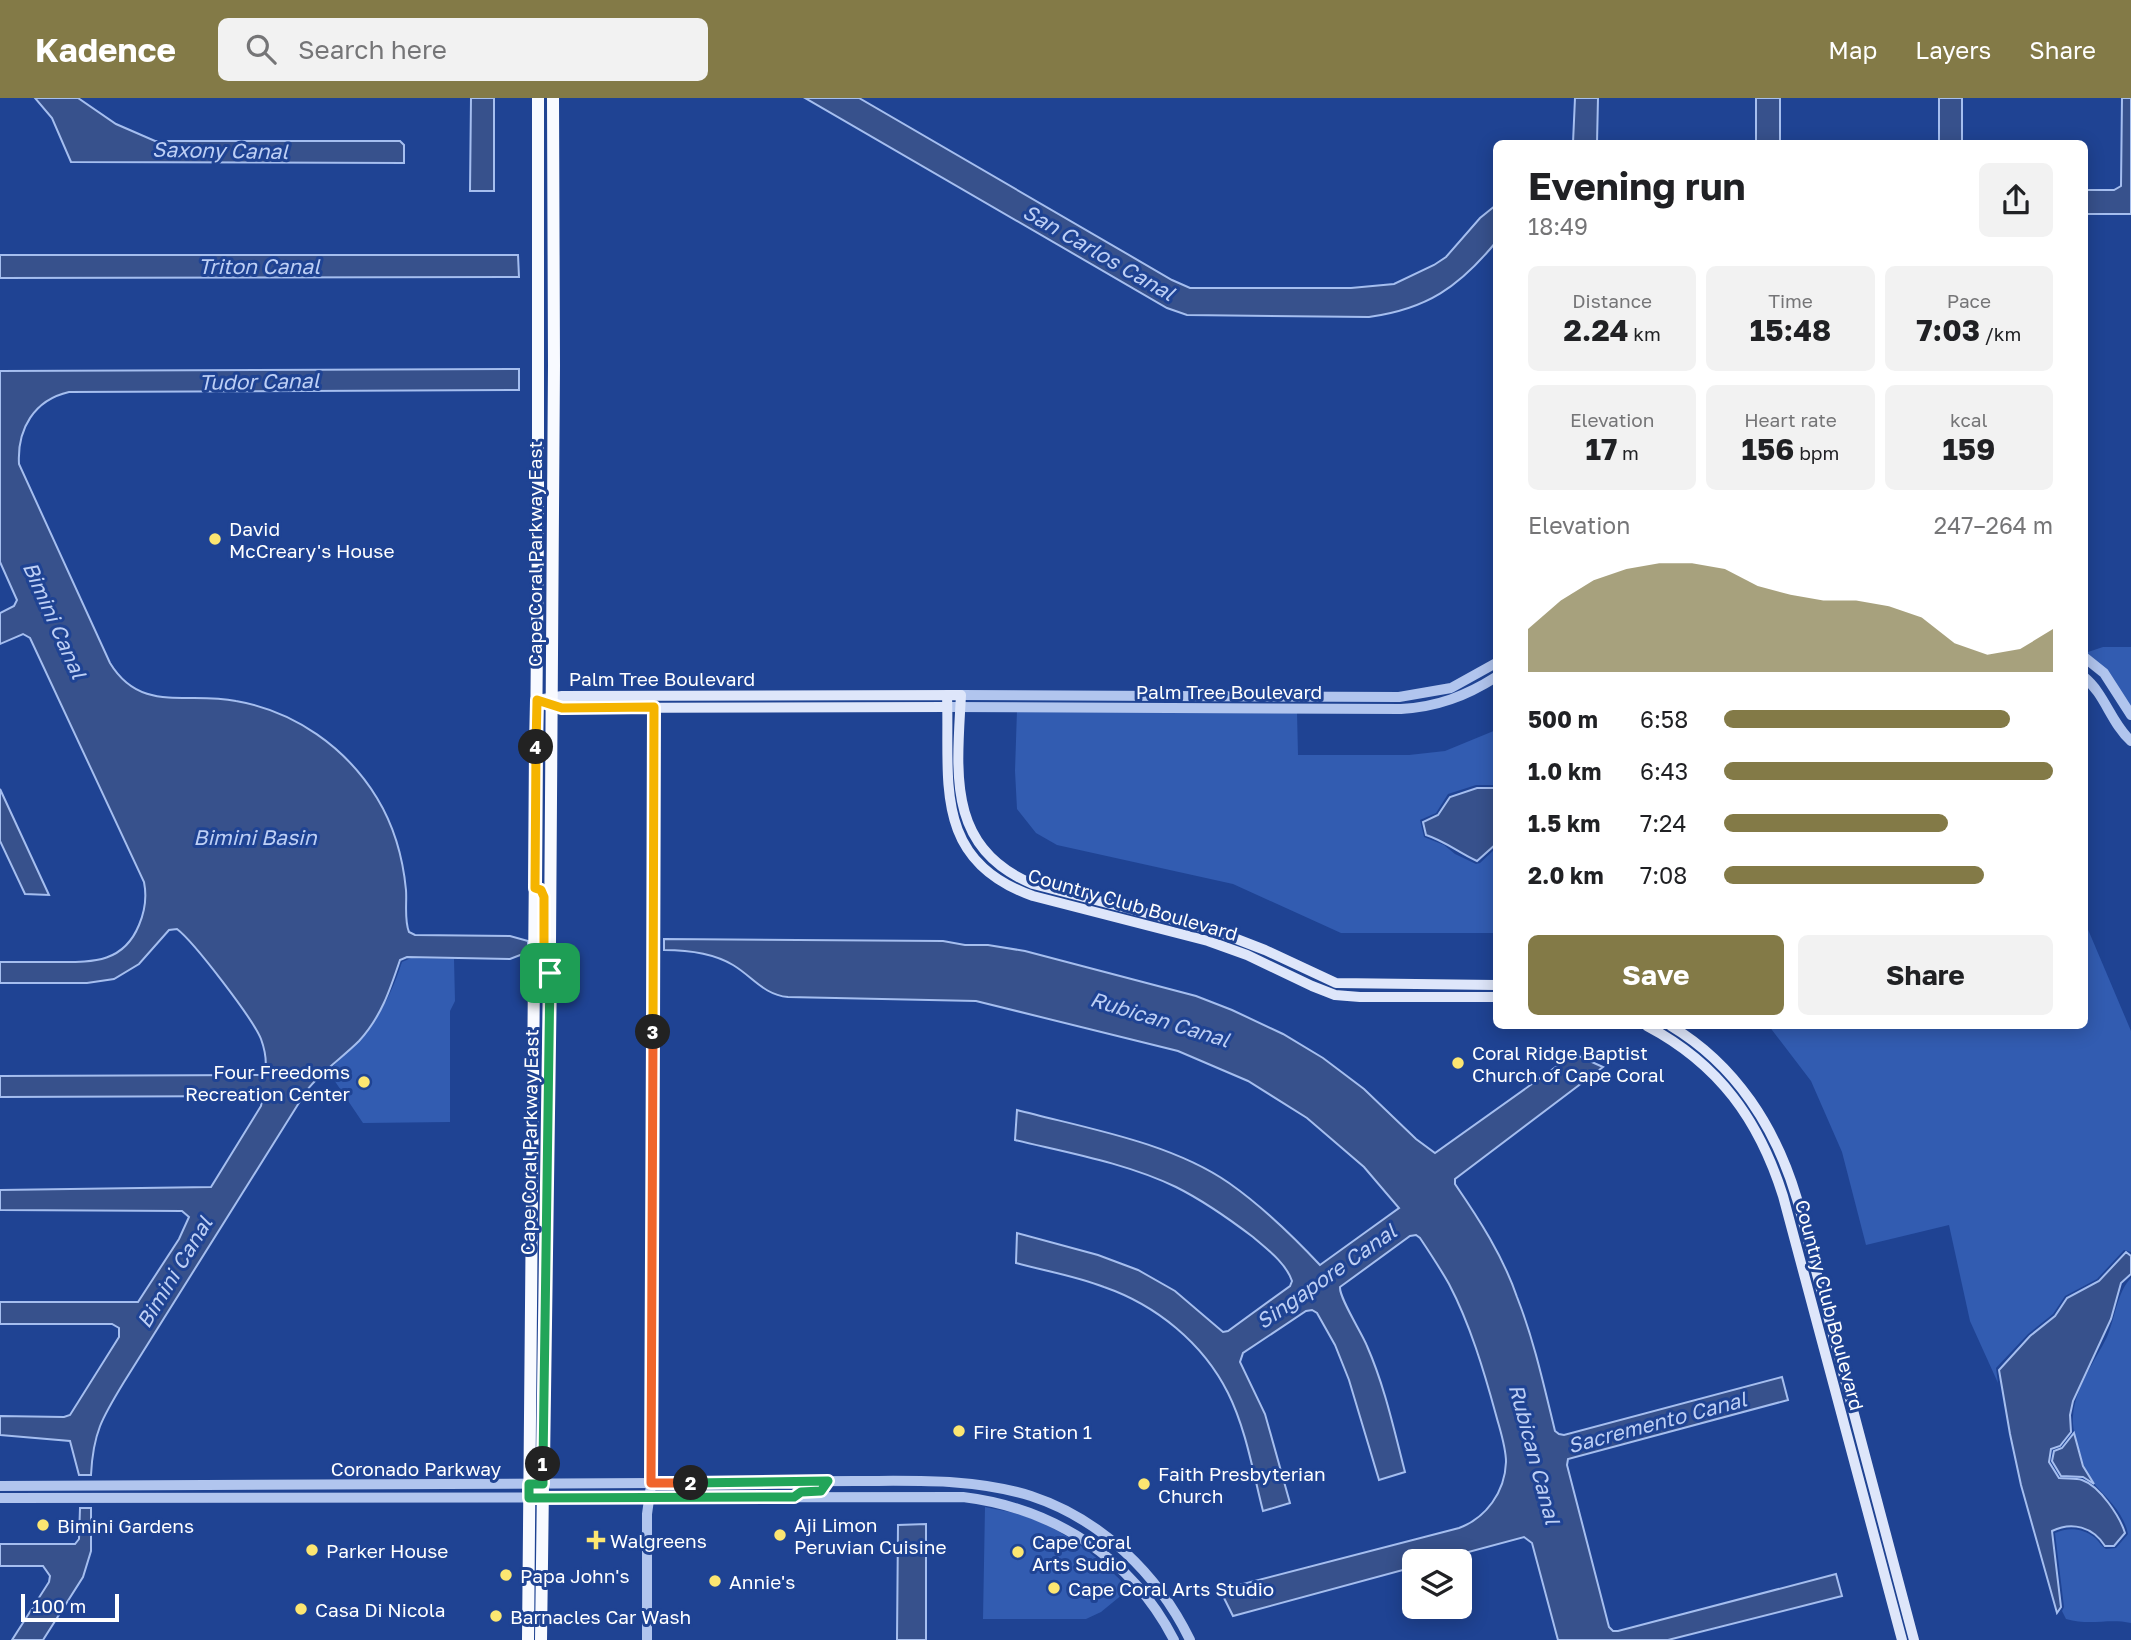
<!DOCTYPE html>
<html lang="en">
<head>
<meta charset="utf-8">
<style>
	body { margin:0; font-family:"Golos Text",sans-serif; background:#f2f2f2; color:#202124; height:100vh; display:flex; flex-direction:column; font-size:26px; white-space:nowrap }
	* { box-sizing:border-box; margin:0 }
	p { font-size:23px; color:#757577 }
	.icon { flex:none; width:38px; height:38px; fill:none; stroke:currentColor; stroke-width:2; stroke-linecap:round; stroke-linejoin:round }
	.map { position:relative; flex:1; overflow:hidden }
	.drawer { position:absolute; left:1493px; top:42px; width:595px; height:889px; display:flex; flex-direction:column; background:#fff; border-radius:10px; box-shadow:0 4px 18px #0003 }
	.drawer>* { flex:none }
	.fabs { position:absolute; left:1402px; top:1451px; display:grid; gap:14px }
	.fabs a { display:grid; place-items:center; width:70px; height:70px; border-radius:10px; background:#fff; box-shadow:0 4px 18px #0003; font-size:35px }
	.scale { position:absolute; left:21px; bottom:18px; width:98px; box-sizing:border-box; padding-left:7px; border:4px solid #fff; border-top:0; font-size:19px; line-height:24px; white-space:nowrap; color:#fff; -webkit-text-stroke:5px #1f4393; paint-order:stroke }
	.pin { position:absolute; display:grid; place-items:center; width:60px; height:60px; color:#fff; margin:-30px; border-radius:14px; box-shadow:0 4px 10px #0006 }
	.km { position:absolute; width:35px; height:35px; margin:-18px; border-radius:50%; background:#222; color:#fff; font-size:19px; line-height:35px; text-align:center }
	.round { display:grid; place-items:center; flex:none; width:74px; height:74px; border-radius:10px; background:#f2f2f2 }
	.head { display:flex; align-items:center; justify-content:space-between; height:119px; padding:0 35px }
	h1 { font-size:38px; font-weight:700; line-height:52px }
	.stats { display:grid; grid-template-columns:repeat(3,1fr); gap:10px; height:119px; padding:7px 35px }
	.stats div { display:grid; align-content:center; border-radius:10px; background:#f2f2f2; text-align:center }
	.stats b { font-size:30px; font-weight:700 }
	.stats small { font-size:19px; font-weight:400 }
	.stats p { font-size:19px }
	.chart { height:196px; padding:14px 35px }
	.chart p { display:flex; justify-content:space-between }
	.chart svg { width:100%; height:126px; margin-top:7px; fill:#837a47; opacity:.7 }
	.action { display:flex; gap:14px; margin-top:auto; padding:14px 35px }
	.action a { flex:1; height:80px; border-radius:10px; background:#837a47; color:#fff; font-size:28px; font-weight:700; line-height:80px; text-align:center }
	.action a+a { background:#f2f2f2; color:#202124 }
	ul { padding:0 35px; list-style:none; font-size:23px }
	li { display:grid; grid-template-columns:112px 84px 1fr; align-items:center; height:52px }
	li i { height:18px; border-radius:9px; background:#837a47 }
	header { display:flex; align-items:center; gap:42px; box-sizing:border-box; height:98px; padding:0 35px; background:#837a47; color:#fff }
	header strong { font-size:33px }
	nav { display:flex; gap:38px; margin-inline-start:auto; font-size:24px }
	.search { width:490px; height:63px; background:#f2f2f2; display:flex; align-items:center; gap:18px; box-sizing:border-box; padding:0 24px; border-radius:10px; color:#757577; font-size:26px }
	.map>svg:first-child { display:block }
</style>
</head>
<body>
<header>
<strong>Kadence</strong>
<div class="search"><svg class="icon" aria-label="search" viewBox="0 0 24 24"><circle cx="10" cy="10" r="6"/><path d="M15 15l6 6"/></svg>Search here</div>
<nav><a>Map</a><a>Layers</a><a>Share</a></nav>
</header>
<div class="map">
<svg width="2131" height="1542" viewBox="0 0 2131 1542">
	<rect width="100%" height="100%" fill="#1f4393"/>
	<!-- green -->
	<g fill="#325cb1">
		<path d="M2103 549H2131V610L2107 573 2085 555Z"/>
		<path d="M1017 612 1297 614 1298 657H1409L1445 653 1496 632V687H1476L1448 696 1436 715 1420 722 1424 739 1444 747 1455 756 1476 766 1480 765 1496 750V835H1341L1233 786 1057 747 1036 735 1017 711 1015 673Z"/>
		<path d="M2084 822 2131 933V1154L2124 1152 2097 1181 2065 1198 2053 1216 2028 1236 1996 1270 1998 1285 1970 1223 1949 1127 1866 1147 1842 1054 1811 983 1769 928H2084Z"/>
		<path d="M411 860 454 861 455 903 450 913V1024L363 1025 328 973C367 936 385 916 402 864Z"/>
		<path d="M2131 1180V1525C2108 1520 2091 1528 2066 1521L2062 1513 2064 1509 2055 1435C2068 1429 2082 1430 2094 1439 2098 1442 2101 1448 2106 1451L2116 1450 2128 1436C2124 1416 2109 1402 2096 1388 2088 1379 2083 1366 2080 1355 2076 1343 2072 1330 2073 1318 2075 1290 2095 1263 2107 1239 2115 1221 2117 1194 2131 1180Z"/>
		<path d="M985 1409C999 1412 1014 1414 1027 1419 1067 1433 1101 1461 1129 1491L1101 1514 1086 1521H983Z"/>
	</g>
	<!-- water -->
	<g fill="#37518c" stroke="#a5beef" stroke-width="2">
		<path d="M35 0H78L116 26 155 43H400L404 47V65L71 64 52 20Z"/>
		<path d="M471 0H494V93H470Z"/>
		<path d="M805 0H859L1172 182 1190 190H1351L1394 186 1434 167 1446 159 1480 120 1496 107V144C1459 189 1427 211 1369 219L1187 217 1167 210Z"/>
		<path d="M1575 0H1598L1597 45H1573Z"/>
		<rect x="1756" y="0" width="24" height="45"/>
		<rect x="1939" y="0" width="23" height="45"/>
		<path d="M2122 0H2131V116H2084V92H2114L2121 88Z"/>
		<path d="M0 157H518L519 179 0 180Z"/>
		<path d="M519 271V292L69 294C34 302 17 331 19 366L110 565C141 616 187 593 236 603 294 613 346 649 377 700 394 728 403 760 406 792 407 805 404 822 409 834L415 837 510 838 528 843V854L510 861 407 859 400 862C390 892 381 919 359 943 342 960 322 973 307 992L124 1284C102 1320 93 1335 91 1377H79L70 1343 0 1337V1318L64 1319 70 1317 119 1239V1230L112 1226H0V1204H138L179 1141 189 1119 182 1113 0 1112V1092L211 1089 261 1008 262 1003 256 998 0 999V978L259 977 265 974C267 963 265 952 261 941 253 921 194 844 177 831L169 832 139 866 114 881 87 885H0V864C18 864 37 864 55 864 91 864 123 866 139 827 145 813 147 799 144 784L30 540 23 536 0 546V515L14 508 17 502 0 464V273Z"/>
		<path d="M1477 690H1496V746L1477 763C1459 755 1445 743 1426 737L1423 724 1438 717 1450 699Z"/>
		<path d="M0 692V691L49 797 25 796 0 743Z"/>
		<path d="M664 841 943 843 965 847H988L1025 853 1196 898 1232 912 1283 936 1323 960 1364 991 1416 1041 1435 1055 1574 956 1603 969 1455 1081V1086C1479 1121 1503 1158 1517 1199 1534 1242 1544 1288 1555 1333L1559 1336 1564 1337 1782 1279 1788 1302 1568 1361 1567 1367 1609 1529 1613 1533H1618L1836 1476 1842 1498 1668 1542H1558L1532 1445 1524 1439 1435 1463H1414V1469L1233 1518 1220 1492 1459 1430C1486 1420 1505 1394 1506 1364 1506 1349 1500 1332 1496 1317 1484 1273 1470 1226 1449 1186 1440 1170 1430 1155 1420 1140L1416 1137 1410 1138 1340 1189C1339 1200 1362 1235 1367 1248 1385 1289 1394 1332 1405 1374L1379 1382 1349 1282 1335 1247 1317 1215 1312 1212 1306 1213 1243 1255 1240 1264 1265 1316 1290 1405 1263 1413C1253 1374 1246 1331 1228 1295 1203 1245 1156 1207 1104 1189 1076 1178 1045 1173 1016 1165L1017 1135 1098 1157 1138 1172 1175 1193 1223 1234 1228 1233 1290 1188 1292 1183C1286 1165 1267 1151 1253 1139 1228 1120 1204 1103 1176 1089 1126 1065 1069 1055 1015 1042L1017 1012C1085 1030 1170 1044 1229 1085 1263 1109 1292 1137 1320 1167L1399 1110 1364 1069 1307 1020 1248 983 1178 953 976 903 788 899C764 897 753 879 733 867 713 855 686 852 664 852Z"/>
		<path d="M2126 1154 2131 1158V1176L2121 1185 2111 1221 2073 1303 2070 1317 2071 1334 2060 1348 2051 1351 2049 1364 2059 1380C2067 1381 2076 1380 2082 1382 2100 1388 2120 1419 2125 1435L2114 1448H2105C2093 1429 2072 1423 2052 1433L2061 1509 2057 1515 2021 1387 2010 1336 1999 1272 2030 1238 2055 1218 2067 1200 2099 1183Z"/>
		<path d="M2074 1335 2083 1368 2094 1386 2083 1379 2061 1378 2052 1363 2054 1353 2062 1350Z"/>
		<path d="M80 1410H91V1453L83 1479 43 1542H12L49 1484 50 1478 43 1468H0V1446H75L79 1441Z"/>
		<path d="M926 1426V1542H897L898 1427Z"/>
	</g>
	<g fill="none" stroke-linecap="round" stroke-linejoin="round">
		<!-- tertiary -->
		<g stroke="#b1c5ee" stroke-width="10">
			<path d="M2084 559 2104 575 2131 617"/>
			<path d="M2084 579C2105 596 2111 625 2131 643"/>
			<path d="M961 597 1399 599 1451 590 1496 565"/>
			<path d="M947 609 1401 611C1437 609 1466 598 1496 579"/>
			<path d="M0 1388C218 1388 436 1388 655 1385 722 1384 789 1383 856 1383 915 1383 974 1380 1031 1398 1101 1421 1158 1476 1190 1542"/>
			<path d="M0 1400 963 1399C1053 1410 1132 1460 1174 1542"/>
			<path d="M647 1542V1416L653 1373 654 609 651 606"/>
		</g>
		<!-- secondary -->
		<g stroke="#dee6fa" stroke-width="10">
			<path d="M947 597C950 682 931 762 1033 798L1208 843 1247 857 1312 888 1335 897 1360 899H1496"/>
			<path d="M537 602 562 598 961 597C957 674 946 751 1033 786L1216 833 1265 852 1336 885 1496 887"/>
			<path d="M545 605 562 610 947 609"/>
			<path d="M1647 928C1719 966 1759 1022 1783 1098L1902 1542"/>
			<path d="M1671 928C1736 967 1776 1030 1797 1101L1914 1542"/>
		</g>
		<!-- primary -->
		<g stroke="#f8faff" stroke-width="12">
			<path d="M528 1542 538 428V0"/>
			<path d="M541 1542 550 846 554 267 553 0"/>
		</g>
	</g>
	<g fill="none" stroke-linecap="round" stroke-linejoin="round">
		<defs>
			<path id="split-1" d="M543 1366 550 875"/>
			<path id="split-2" d="M543 1366V1386H529V1400L794 1399 801 1394 821 1393 828 1383 691 1385"/>
			<path id="split-3" d="M653 934 651 1385H691"/>
			<path id="split-4" d="M536 649 537 602 562 610 654 609 653 934"/>
			<path id="split-5" d="M536 649 535 790 541 792 544 799V857L550 875"/>
		</defs>
		<!-- split-1 casing -->
		<use href="#split-1" stroke="#fff" stroke-width="14"/>
		<!-- split-2 casing -->
		<use href="#split-2" stroke="#fff" stroke-width="14"/>
		<!-- split-3 casing -->
		<use href="#split-3" stroke="#fff" stroke-width="14"/>
		<!-- split-4 casing -->
		<use href="#split-4" stroke="#fff" stroke-width="14"/>
		<!-- split-5 casing -->
		<use href="#split-5" stroke="#fff" stroke-width="14"/>
		<!-- split-1 -->
		<use href="#split-1" stroke="#22a559" stroke-width="9"/>
		<!-- split-2 -->
		<use href="#split-2" stroke="#22a559" stroke-width="9"/>
		<!-- split-3 -->
		<use href="#split-3" stroke="#f0652b" stroke-width="9"/>
		<!-- split-4 -->
		<use href="#split-4" stroke="#f5b400" stroke-width="9"/>
		<!-- split-5 -->
		<use href="#split-5" stroke="#f5b400" stroke-width="9"/>
	</g>
	<!-- markers -->
	<g fill="#fce671" stroke="#1f4393" stroke-width="2.5">
		<circle cx="215" cy="441" r="7"/>
		<circle cx="1458" cy="965" r="7"/>
		<circle cx="364" cy="984" r="7"/>
		<circle cx="959" cy="1333" r="7"/>
		<circle cx="1144" cy="1386" r="7"/>
		<circle cx="43" cy="1427" r="7"/>
		<circle cx="780" cy="1437" r="7"/>
		<path d="M592.5 1431.5h7v7h7v7h-7v7h-7v-7h-7v-7h7z"/>
		<circle cx="312" cy="1452" r="7"/>
		<circle cx="1018" cy="1454" r="7"/>
		<circle cx="506" cy="1477" r="7"/>
		<circle cx="715" cy="1483" r="7"/>
		<circle cx="1054" cy="1490" r="7"/>
		<circle cx="301" cy="1511" r="7"/>
		<circle cx="496" cy="1518" r="7"/>
	</g>
	<g text-anchor="middle" dominant-baseline="central" stroke-width="6" stroke-linejoin="round" paint-order="stroke">
		<!-- poi labels -->
		<g font-size="19" fill="#fff" stroke="#1f4393" text-anchor="start">
			<text x="229" y="430">David<tspan x="229" dy="22">McCreary's House</tspan></text>
			<text x="1472" y="954">Coral Ridge Baptist<tspan x="1472" dy="22">Church of Cape Coral</tspan></text>
			<text x="350" y="973" text-anchor="end">Four Freedoms<tspan x="350" dy="22">Recreation Center</tspan></text>
			<text x="973" y="1333">Fire Station 1</text>
			<text x="1158" y="1375">Faith Presbyterian<tspan x="1158" dy="22">Church</tspan></text>
			<text x="794" y="1426">Aji Limon<tspan x="794" dy="22">Peruvian Cuisine</tspan></text>
			<text x="57" y="1427">Bimini Gardens</text>
			<text x="610" y="1442">Walgreens</text>
			<text x="1032" y="1443">Cape Coral<tspan x="1032" dy="22">Arts Sudio</tspan></text>
			<text x="326" y="1452">Parker House</text>
			<text x="520" y="1477">Papa John's</text>
			<text x="729" y="1483">Annie's</text>
			<text x="1068" y="1490">Cape Coral Arts Studio</text>
			<text x="315" y="1511">Casa Di Nicola</text>
			<text x="510" y="1518">Barnacles Car Wash</text>
		</g>
		<!-- street labels -->
		<g font-size="19" fill="#fff" stroke="#1f4393">
			<text transform="translate(534 456) rotate(-90)">Cape Coral Parkway East</text>
			<text x="662" y="580">Palm Tree Boulevard</text>
			<text x="1229" y="593">Palm Tree Boulevard</text>
			<text transform="translate(1133 806) rotate(16)">Country Club Boulevard</text>
			<text transform="translate(529 1044) rotate(-89)">Cape Coral Parkway East</text>
			<text transform="translate(1830 1207) rotate(75)">Country Club Boulevard</text>
			<text x="416" y="1370">Coronado Parkway</text>
		</g>
		<!-- water labels -->
		<g font-size="21" font-style="italic" fill="#bdcff5" stroke="#1f4393">
			<text transform="translate(220 52) rotate(1)">Saxony Canal</text>
			<text transform="translate(1099 154) rotate(30)">San Carlos Canal</text>
			<text x="259" y="168">Triton Canal</text>
			<text transform="translate(259 283) rotate(-1)">Tudor Canal</text>
			<text transform="translate(55 522) rotate(66)">Bimini Canal</text>
			<text x="255" y="739">Bimini Basin</text>
			<text transform="translate(1160 921) rotate(17)">Rubican Canal</text>
			<text transform="translate(174 1174) rotate(-59)">Bimini Canal</text>
			<text transform="translate(1326 1178) rotate(-35)">Singapore Canal</text>
			<text transform="translate(1657 1324) rotate(-15)">Sacremento Canal</text>
			<text transform="translate(1535 1356) rotate(75)">Rubican Canal</text>
		</g>
	</g>
</svg>
<div class="fabs">
<a><svg class="icon" aria-label="layers" viewBox="0 0 24 24"><path d="M12 4l9 5-9 5-9-5zM3 14l9 5 9-5"/></svg></a>
</div>
<div class="scale">100 m</div>
<div class="pin" style="left:550px;top:875px;background:#1e9e55"><svg class="icon" aria-label="arrive" viewBox="0 0 24 24"><path d="M6 21V4h12l-3 4 3 4H6"/></svg></div>
<b class="km" style="left:543px;top:1366px">1</b>
<b class="km" style="left:691px;top:1385px">2</b>
<b class="km" style="left:653px;top:934px">3</b>
<b class="km" style="left:536px;top:649px">4</b>
<section class="drawer">
<div class="head"><div><h1>Evening run</h1><p>18:49</p></div><a class="round"><svg class="icon" aria-label="share" viewBox="0 0 24 24"><path d="M12 15V3M7 8l5-5 5 5M5 13v7h14v-7"/></svg></a></div>
<div class="stats">
<div><p>Distance</p><b>2.24<small> km</small></b></div>
<div><p>Time</p><b>15:48</b></div>
<div><p>Pace</p><b>7:03<small> /km</small></b></div>
</div>
<div class="stats">
<div><p>Elevation</p><b>17<small> m</small></b></div>
<div><p>Heart rate</p><b>156<small> bpm</small></b></div>
<div><p>kcal</p><b>159</b></div>
</div>
<div class="chart"><p><span>Elevation</span>247–264 m</p>
<svg viewBox="0 0 160 44" preserveAspectRatio="none"><path d="M0 44V29L10 19L20 12L30 8L40 6L50 6L60 8L70 14L80 17L90 19L100 19L110 21L120 25L130 34L140 38L150 36L160 29V44z"/></svg>
</div>
<ul>
<li><b>500 m</b>6:58<i style="width:87%"></i></li>
<li><b>1.0 km</b>6:43<i style="width:100%"></i></li>
<li><b>1.5 km</b>7:24<i style="width:68%"></i></li>
<li><b>2.0 km</b>7:08<i style="width:79%"></i></li>
</ul>
<div class="action"><a>Save</a><a>Share</a></div>
</section>
</div>
</body>
</html>
